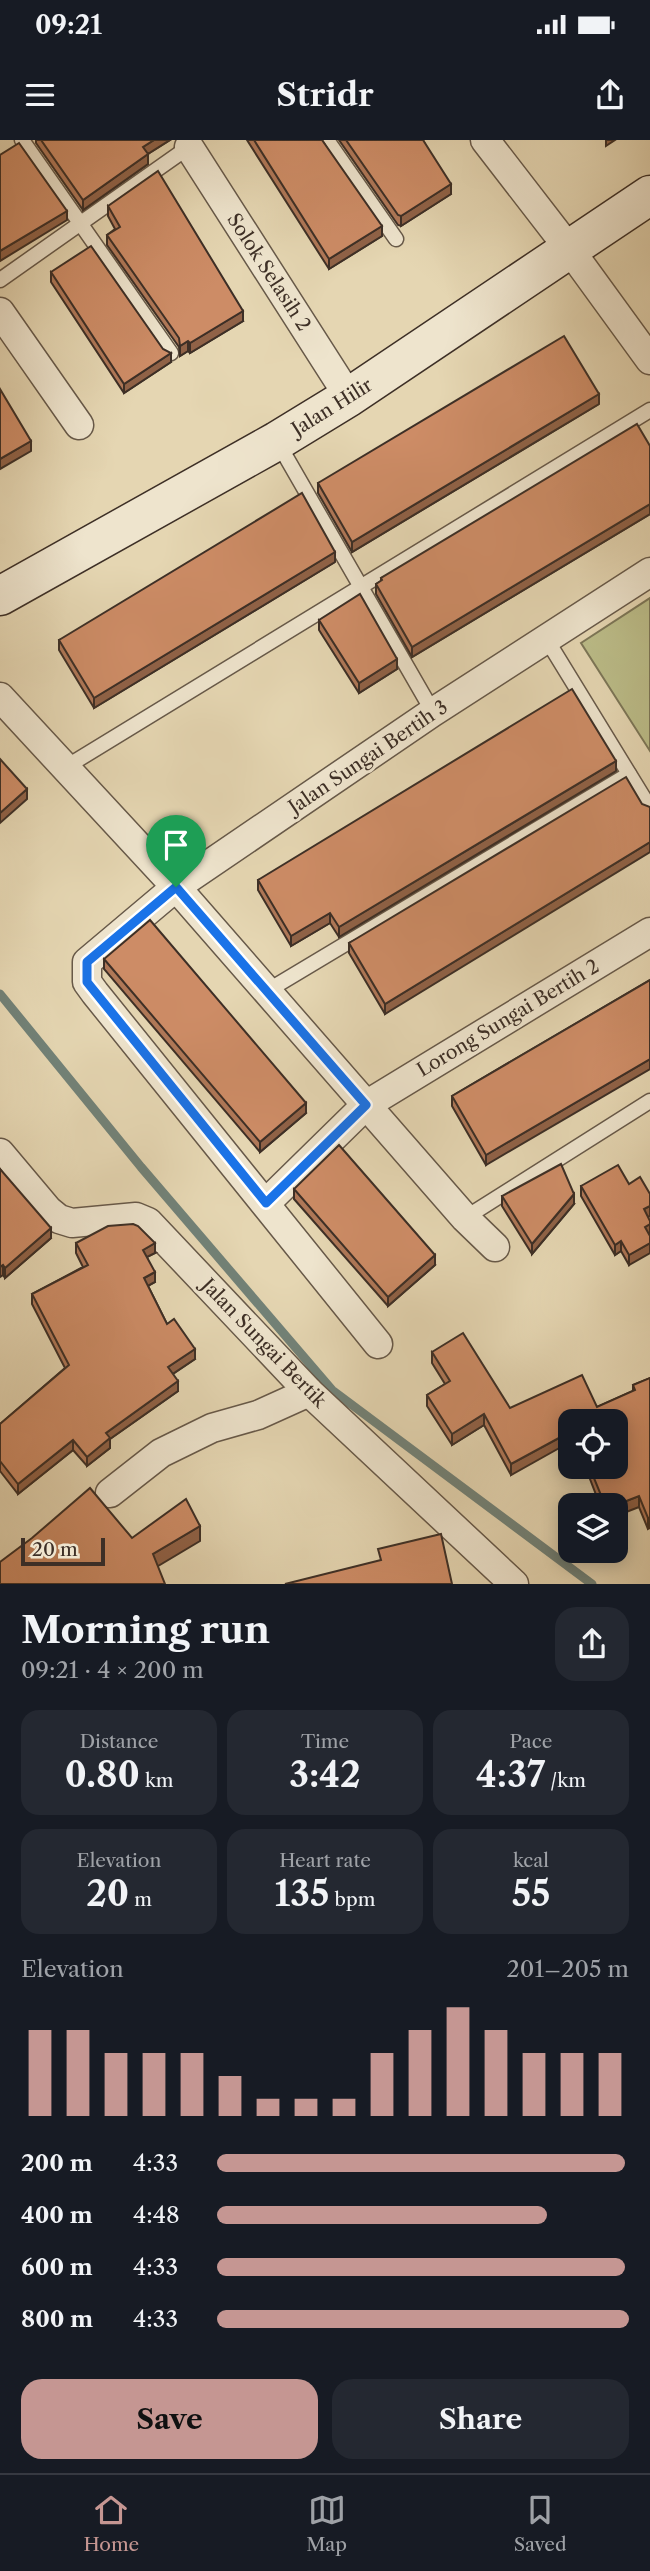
<!DOCTYPE html>
<html lang="en">
<head>
<meta charset="utf-8">
<style>
	body { margin:0; font-family:"Libre Caslon Text",serif; background:#242831; color:#f1f3f6; height:100vh; display:flex; flex-direction:column; font-size:26px; white-space:nowrap }
	* { box-sizing:border-box; margin:0 }
	p { font-size:23px; color:#9ea1a6 }
	.icon { flex:none; width:38px; height:38px; fill:none; stroke:currentColor; stroke-width:2; stroke-linecap:round; stroke-linejoin:round }
	.map { position:relative; height:1444px; overflow:hidden }
	.side { display:flex; flex-direction:column; background:#171b24; flex:1 }
	.side>* { flex:none }
	.fabs { position:absolute; left:558px; top:1269px; display:grid; gap:14px }
	.fabs a { display:grid; place-items:center; width:70px; height:70px; border-radius:14px; background:#171b24; box-shadow:0 4px 18px #0003; font-size:35px }
	.scale { position:absolute; left:21px; bottom:18px; width:84px; box-sizing:border-box; padding-left:7px; border:4px solid #3d2f26; border-top:0; font-size:19px; line-height:24px; white-space:nowrap; color:#3d2f26; -webkit-text-stroke:5px #eee4cd; paint-order:stroke }
	.pin { position:absolute; display:grid; place-items:center; width:60px; height:60px; color:#fff; margin:-72px -30px; border-radius:50% 50% 50% 0; rotate:-45deg; box-shadow:0 0 7px #0007 }
	.pin .icon { rotate:45deg }
	.round { display:grid; place-items:center; flex:none; width:74px; height:74px; border-radius:21px; background:#242831 }
	.headline { display:flex; align-items:center; justify-content:space-between; height:119px; padding:0 21px }
	h1 { font-size:38px; font-weight:800; line-height:52px }
	.stats { display:grid; grid-template-columns:repeat(3,1fr); gap:10px; height:119px; padding:7px 21px }
	.stats div { display:grid; align-content:center; border-radius:18px; background:#242831; text-align:center }
	.stats b { font-size:35px; font-weight:800 }
	.stats small { font-size:19px; font-weight:400 }
	.stats p { font-size:19px }
	.chart { height:196px; padding:14px 21px }
	.chart p { display:flex; justify-content:space-between }
	.chart svg { width:100%; height:126px; margin-top:7px; stroke:#c59692; stroke-width:6 }
	.cta { display:flex; gap:14px; margin-top:auto; padding:14px 21px }
	.cta a { flex:1; height:80px; border-radius:21px; background:#c59692; color:#111; font-size:28px; font-weight:800; line-height:80px; text-align:center }
	.cta a+a { background:#242831; color:#f1f3f6 }
	ul { padding:0 21px; list-style:none; font-size:23px }
	li { display:grid; grid-template-columns:112px 84px 1fr; align-items:center; height:52px }
	li i { height:18px; border-radius:9px; background:#c59692 }
	.status { display:flex; justify-content:space-between; align-items:center; height:49px; padding:0 35px; background:#171b24; direction:ltr }
	.status svg { height:19px; fill:currentColor }
	header { display:flex; justify-content:space-between; align-items:center; height:91px; padding:0 21px; background:#171b24; font-size:32px; font-weight:800 }
	.tabs { display:flex; justify-content:space-around; align-items:center; height:98px; border-top:2px solid #363941; background:#171b24; font-size:19px; color:#9ea1a6 }
	.tabs a { display:grid; justify-items:center; gap:4px }
	.tabs .active { color:#c59692 }
	.map>svg:first-child { display:block }
</style>
</head>
<body>
<div class="status"><b>09:21</b><svg viewBox="0 0 49 12"><path d="M0 12V9h3v3zM5 12V6h3v6zM10 12V3h3v9zM15 12V0h3v12zM26 1h20v11H26zM47 4h2v5h-2z"/></svg></div>
<header><svg class="icon" aria-label="menu" viewBox="0 0 24 24"><path d="M4 6h16M4 12h16M4 18h16"/></svg>Stridr<svg class="icon" aria-label="share" viewBox="0 0 24 24"><path d="M12 15V3M7 8l5-5 5 5M5 13v7h14v-7"/></svg></header>
<div class="map">
<svg width="650" height="1444" viewBox="0 0 650 1444">
	<rect width="100%" height="100%" fill="#e5d6b2"/>
	<filter id="stains"><feTurbulence type="fractalNoise" baseFrequency=".00286" numOctaves="4"/><feColorMatrix values="0 0 0 0 .2 0 0 0 0 .09 0 0 0 0 .02 0 0 0 .5 -.17"/></filter>
	<radialGradient id="worn" r=".72"><stop offset=".6" stop-color="#630" stop-opacity="0"/><stop offset="1" stop-color="#630" stop-opacity=".3"/></radialGradient>
	<!-- green -->
	<path fill="#bbbc88" stroke="#7c7657" stroke-width="2" d="M650 458V611L581 503Z"/>
	<g fill="none" stroke-linecap="round" stroke-linejoin="round">
		<!-- stream -->
		<path stroke="#728278" stroke-width="9" d="M0 854 141 1027 332 1250 592 1444"/>
		<defs>
			<g id="lane">
				<path d="M22 0 171 213"/>
				<path d="M327 0 396 99"/>
				<path d="M0 140 193 4"/>
				<path d="M278 303 433 572"/>
				<path d="M547 500 650 668"/>
				<path d="M66 627 650 270"/>
				<path d="M267 851 629 634"/>
				<path d="M465 1078 650 961"/>
			</g>
			<g id="street">
				<path d="M485 0 570 110 650 220"/>
				<path d="M189 7 349 257"/>
				<path d="M0 172 79 285"/>
				<path d="M0 557 176 747 465 1078 495 1107"/>
				<path d="M0 1013 48 1070 59 1079 72 1083 136 1077 148 1082 309 1252 514 1444"/>
				<path d="M266 1063 366 965 650 792"/>
				<path d="M378 1204 95 853 87 842V822L176 747 433 572 650 432"/>
				<path d="M110 1353 161 1313 212 1288 258 1275 309 1252"/>
			</g>
			<path id="secondary" d="M0 456 277 301 349 257 650 55"/>
		</defs>
		<!-- lane casing -->
		<use href="#lane" stroke="#675949" stroke-width="17"/>
		<!-- street casing -->
		<use href="#street" stroke="#675949" stroke-width="31"/>
		<!-- secondary casing -->
		<use href="#secondary" stroke="#3d2f26" stroke-width="41"/>
		<!-- lane -->
		<use href="#lane" stroke="#eee4cd" stroke-width="14"/>
		<!-- street -->
		<use href="#street" stroke="#eee4cd" stroke-width="28"/>
		<!-- secondary -->
		<use href="#secondary" stroke="#eee4cd" stroke-width="38"/>
	</g>
	<!-- wall -->
	<g fill="#b07858" stroke="#3d2f26" stroke-width="2">
		<path d="M36 0H170L148 14V24L83 70 36 3Z"/>
		<path d="M247 0H322L382 96 329 129Z"/>
		<path d="M339 0H423L451 54 401 86 398 85Z"/>
		<path d="M108 66 243 181 190 213 188 211 180 216 179 207 107 105V95L115 89 108 76Z"/>
		<path d="M51 132 171 222 124 253 51 142Z"/>
		<path d="M599 264 352 412 318 353V343Z"/>
		<path d="M650 306V374L412 517 376 454V444L381 441V438Z"/>
		<path d="M335 422 94 568 59 510V500Z"/>
		<path d="M319 480 397 529 359 553 319 490Z"/>
		<path d="M616 631 339 797 330 783 291 806 258 750V740Z"/>
		<path d="M642 664 385 874 349 813V803Z"/>
		<path d="M104 819 306 973 260 1012 104 829Z"/>
		<path d="M650 840 486 1025 452 966V956Z"/>
		<path d="M0 1029 51 1098 5 1138 3 1135Z"/>
		<path d="M629 1044 650 1054V1076L648 1077 649 1094 629 1125 621 1111 615 1115 581 1056V1046Z"/>
		<path d="M294 1049 435 1125 388 1166 294 1059Z"/>
		<path d="M502 1056 574 1064 532 1114 502 1066Z"/>
		<path d="M76 1103 155 1113 147 1117 155 1142 148 1146 167 1184 195 1219 173 1234 178 1251 110 1299V1308L87 1326 73 1310 18 1354 0 1331V1284L65 1228 32 1164V1154L83 1127 76 1113Z"/>
		<path d="M432 1212 510 1268 597 1267 633 1251V1245L650 1238 648 1389 639 1367 600 1365 585 1326H616L570 1281 511 1335 484 1285 452 1305 427 1266V1255L445 1244 432 1223Z"/>
	</g>
	<!-- shaded-wall -->
	<g fill="#906247" stroke="#3d2f26" stroke-width="2">
		<path d="M154 0H170L143 17V7Z"/>
		<path d="M606 0H615L606 6Z"/>
		<path d="M148 14V24L83 70V60Z"/>
		<path d="M451 44V54L401 86V76Z"/>
		<path d="M67 71V80L0 121V111Z"/>
		<path d="M382 86V96L329 129V119Z"/>
		<path d="M243 171V181L190 213V203Z"/>
		<path d="M188 201V211L180 216V206Z"/>
		<path d="M171 213V222L124 253V244Z"/>
		<path d="M599 254V264L352 412V402Z"/>
		<path d="M31 301V311L0 329V319Z"/>
		<path d="M650 364V374L412 517V507Z"/>
		<path d="M335 412V422L94 568V558Z"/>
		<path d="M397 519V529L359 553V543Z"/>
		<path d="M616 621V631L339 797V787Z"/>
		<path d="M27 649V659L0 683V673Z"/>
		<path d="M650 702V712L385 874V864Z"/>
		<path d="M330 773V783L291 806V796Z"/>
		<path d="M650 919V929L486 1025V1015Z"/>
		<path d="M306 963V973L260 1012V1002Z"/>
		<path d="M574 1054V1064L532 1114V1104Z"/>
		<path d="M650 1066V1076L644 1079V1069Z"/>
		<path d="M650 1084V1094L645 1097V1087Z"/>
		<path d="M51 1088V1098L5 1138V1128Z"/>
		<path d="M621 1101V1111L615 1115V1105Z"/>
		<path d="M155 1103V1113L143 1119V1110Z"/>
		<path d="M650 1103V1113L629 1125V1115Z"/>
		<path d="M435 1115V1125L388 1166V1157Z"/>
		<path d="M3 1125V1135L0 1137V1127Z"/>
		<path d="M155 1132V1142L144 1148V1138Z"/>
		<path d="M195 1209V1219L168 1237V1227Z"/>
		<path d="M178 1241V1251L110 1299V1308L87 1326V1317L106 1293Z"/>
		<path d="M484 1274V1285L452 1305V1294Z"/>
		<path d="M570 1292V1302L511 1335V1324Z"/>
		<path d="M73 1300V1310L18 1354V1344Z"/>
		<path d="M639 1356V1367L616 1376V1365Z"/>
		<path d="M648 1378H650V1388L648 1389Z"/>
		<path d="M200 1386V1401L153 1429V1414Z"/>
	</g>
	<!-- building -->
	<g fill="#cd8c66" stroke="#3d2f26" stroke-width="2">
		<path d="M41 0H154L143 7 148 14 83 60Z"/>
		<path d="M254 0H322L382 86 329 119Z"/>
		<path d="M346 0H423L451 44 401 76 398 75Z"/>
		<path d="M19 3 67 71 0 111V15Z"/>
		<path d="M158 31 243 171 190 203 188 201 180 206 179 198 107 95 120 87 108 66Z"/>
		<path d="M91 106 163 209 171 213 124 244 51 132Z"/>
		<path d="M564 196 599 254 352 402 318 343Z"/>
		<path d="M0 249 31 301 0 319Z"/>
		<path d="M637 284 650 306V364L412 507 376 444 382 440 381 438Z"/>
		<path d="M302 353 335 412 94 558 59 500Z"/>
		<path d="M360 454 397 519 359 543 319 480Z"/>
		<path d="M572 549 616 621 339 787 330 773 291 796 258 740Z"/>
		<path d="M0 619 27 649 0 673Z"/>
		<path d="M626 637 642 664 650 667V702L385 864 349 803Z"/>
		<path d="M150 780 306 963 260 1002 104 819Z"/>
		<path d="M650 840V919L486 1015 452 956Z"/>
		<path d="M339 1005 435 1115 388 1157 294 1049Z"/>
		<path d="M561 1024 574 1054 532 1104 502 1056Z"/>
		<path d="M618 1025 629 1044 640 1037 650 1054V1066L644 1069 650 1081V1084L645 1087 650 1096V1103L629 1115 621 1101 615 1105 581 1046Z"/>
		<path d="M0 1029 51 1088 5 1128 3 1125 0 1127Z"/>
		<path d="M133 1084 138 1086 155 1103 143 1110 155 1132 144 1138 167 1184 174 1179 195 1209 168 1227 178 1241 106 1293 110 1298 87 1317 73 1300 18 1344 0 1321V1284L69 1225 32 1154 88 1125 76 1103 108 1086Z"/>
		<path d="M463 1193 510 1268 582 1235 597 1267 635 1250 633 1245 650 1238V1378H648L639 1356 616 1365H605L589 1326H616V1281H570V1292L511 1324 484 1274 452 1294 427 1255 450 1241 432 1212Z"/>
		<path d="M90 1348 132 1398 186 1359 200 1386 153 1414 165 1444H0V1422L32 1398Z"/>
		<path d="M441 1394 452 1444H285L381 1420 378 1409Z"/>
	</g>
	<g fill="none" stroke-linecap="round" stroke-linejoin="round">
		<defs>
			<path id="route" d="M176 747 366 965 266 1063 87 842V822Z"/>
		</defs>
		<!-- route casing -->
		<use href="#route" stroke="#fff" stroke-width="14"/>
		<!-- route -->
		<use href="#route" stroke="#1a73e8" stroke-width="9"/>
	</g>
	<g text-anchor="middle" dominant-baseline="central" stroke-width="6" stroke-linejoin="round" paint-order="stroke">
		<!-- street labels -->
		<g font-size="19" fill="#3d2f26" stroke="#eee4cd">
			<text transform="translate(269 132) rotate(57)">Solok Selasih 2</text>
			<text transform="translate(332 267) rotate(-32)">Jalan Hilir</text>
			<text transform="translate(368 617) rotate(-34)">Jalan Sungai Bertih 3</text>
			<text transform="translate(508 878) rotate(-31)">Lorong Sungai Bertih 2</text>
			<text transform="translate(264 1203) rotate(46)">Jalan Sungai Bertik</text>
		</g>
	</g>
	<rect width="100%" height="100%" filter="url(#stains)"/>
	<rect width="100%" height="100%" fill="url(#worn)"/>
</svg>
<div class="fabs">
<a><svg class="icon" aria-label="locate" viewBox="0 0 24 24"><circle cx="12" cy="12" r="6"/><path d="M12 2v4M12 18v4M2 12h4M18 12h4"/></svg></a>
<a><svg class="icon" aria-label="layers" viewBox="0 0 24 24"><path d="M12 4l9 5-9 5-9-5zM3 14l9 5 9-5"/></svg></a>
</div>
<div class="scale">20 m</div>
<div class="pin" style="left:176px;top:747px;background:#1e9e55"><svg class="icon" aria-label="arrive" viewBox="0 0 24 24"><path d="M6 21V4h12l-3 4 3 4H6"/></svg></div>
</div>
<section class="side">
<div class="headline"><div><h1>Morning run</h1><p>09:21 · 4 × 200 m</p></div><a class="round"><svg class="icon" aria-label="share" viewBox="0 0 24 24"><path d="M12 15V3M7 8l5-5 5 5M5 13v7h14v-7"/></svg></a></div>
<div class="stats">
<div><p>Distance</p><b>0.80<small> km</small></b></div>
<div><p>Time</p><b>3:42</b></div>
<div><p>Pace</p><b>4:37<small> /km</small></b></div>
</div>
<div class="stats">
<div><p>Elevation</p><b>20<small> m</small></b></div>
<div><p>Heart rate</p><b>135<small> bpm</small></b></div>
<div><p>kcal</p><b>55</b></div>
</div>
<div class="chart"><p><span>Elevation</span>201–205 m</p>
<svg viewBox="0 0 160 44" preserveAspectRatio="none"><path d="M5 44V14M15 44V14M25 44V22M35 44V22M45 44V22M55 44V30M65 44V38M75 44V38M85 44V38M95 44V22M105 44V14M115 44V6M125 44V14M135 44V22M145 44V22M155 44V22"/></svg>
</div>
<ul>
<li><b>200 m</b>4:33<i style="width:99%"></i></li>
<li><b>400 m</b>4:48<i style="width:80%"></i></li>
<li><b>600 m</b>4:33<i style="width:99%"></i></li>
<li><b>800 m</b>4:33<i style="width:100%"></i></li>
</ul>
<div class="cta"><a>Save</a><a>Share</a></div>
</section>
<nav class="tabs">
<a class="active"><svg class="icon" aria-label="home" viewBox="0 0 24 24"><path d="M3 11l9-7 9 7M6 9v11h12V9"/></svg>Home</a>
<a><svg class="icon" aria-label="map" viewBox="0 0 24 24"><path d="M3 6l6-2 6 2 6-2v14l-6 2-6-2-6 2zM9 4v14M15 6v14"/></svg>Map</a>
<a><svg class="icon" aria-label="saved" viewBox="0 0 24 24"><path d="M7 4h10v16l-5-4-5 4z"/></svg>Saved</a>
</nav>
</body>
</html>
